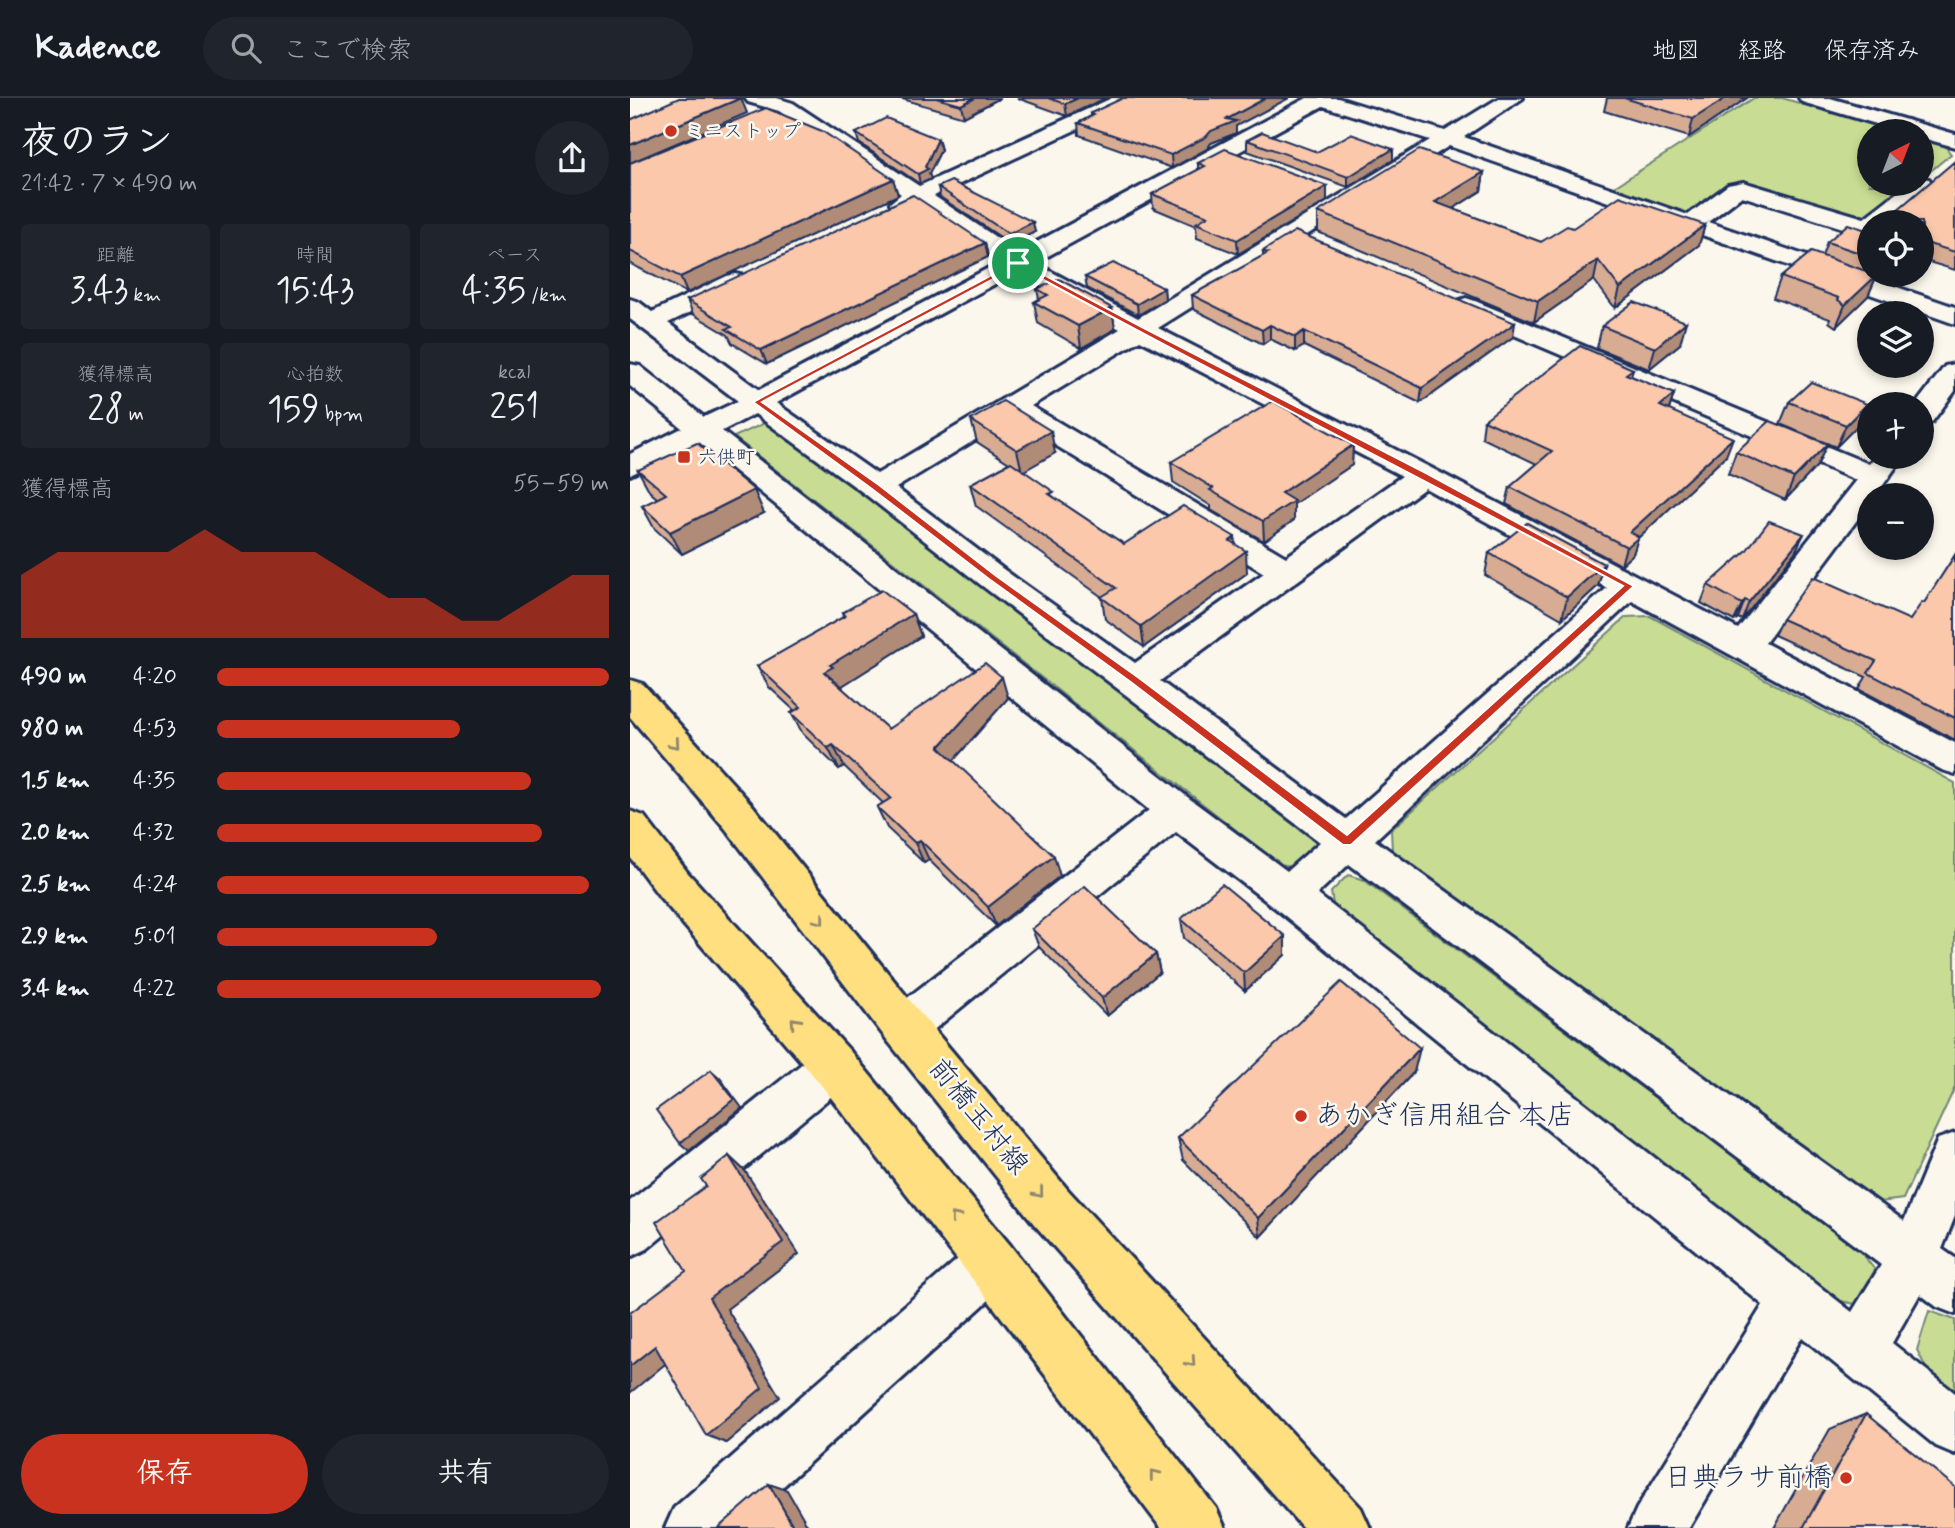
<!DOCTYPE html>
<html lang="ja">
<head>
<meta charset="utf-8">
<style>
	body { margin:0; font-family:Mynerve,"Klee One",sans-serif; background:#20242c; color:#f1f3f6; height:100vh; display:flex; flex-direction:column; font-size:26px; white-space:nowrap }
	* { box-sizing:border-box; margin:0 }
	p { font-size:23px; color:#9ea1a6 }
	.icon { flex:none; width:38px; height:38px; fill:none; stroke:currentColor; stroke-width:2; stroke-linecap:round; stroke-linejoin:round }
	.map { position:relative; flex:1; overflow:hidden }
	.details { display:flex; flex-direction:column; background:#171b24; width:630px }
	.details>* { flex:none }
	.needle { width:46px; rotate:42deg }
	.tools { position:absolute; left:1227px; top:21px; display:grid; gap:14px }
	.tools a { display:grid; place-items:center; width:77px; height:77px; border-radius:50%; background:#171b24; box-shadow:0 4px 10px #0003; font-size:35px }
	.pin { position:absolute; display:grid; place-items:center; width:60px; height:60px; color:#fff; margin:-30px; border:4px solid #fff; border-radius:50%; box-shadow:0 2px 7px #0007 }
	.round { display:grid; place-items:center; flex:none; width:74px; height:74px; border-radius:37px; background:#20242c }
	.summary { display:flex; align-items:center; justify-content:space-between; height:119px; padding:0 21px }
	h1 { font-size:38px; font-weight:600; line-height:52px }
	.metrics { display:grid; grid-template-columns:repeat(3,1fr); gap:10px; height:119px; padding:7px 21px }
	.metrics div { display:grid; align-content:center; border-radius:7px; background:#20242c; text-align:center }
	.metrics b { font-size:35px; font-weight:600 }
	.metrics small { font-size:19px; font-weight:400 }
	.metrics p { font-size:19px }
	.chart { height:196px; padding:14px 21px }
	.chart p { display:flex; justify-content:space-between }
	.chart svg { width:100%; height:126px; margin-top:7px; fill:#c8321e; opacity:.7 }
	.action { display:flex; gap:14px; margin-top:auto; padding:14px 21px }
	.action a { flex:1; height:80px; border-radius:42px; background:#c8321e; color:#fff; font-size:28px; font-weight:600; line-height:80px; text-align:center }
	.action a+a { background:#20242c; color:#f1f3f6 }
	ul { padding:0 21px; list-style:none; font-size:23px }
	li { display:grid; grid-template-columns:112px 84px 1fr; align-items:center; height:52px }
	li i { height:18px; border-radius:9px; background:#c8321e }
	header { display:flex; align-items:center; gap:42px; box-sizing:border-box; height:98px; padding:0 35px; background:#171b24; border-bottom:2px solid #363941 }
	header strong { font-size:33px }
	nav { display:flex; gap:38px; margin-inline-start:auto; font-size:24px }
	.search { width:490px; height:63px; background:#20242c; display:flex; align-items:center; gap:18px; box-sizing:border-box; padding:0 24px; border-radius:38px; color:#9ea1a6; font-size:26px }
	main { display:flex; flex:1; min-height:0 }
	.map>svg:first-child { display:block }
</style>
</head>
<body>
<header>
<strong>Kadence</strong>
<div class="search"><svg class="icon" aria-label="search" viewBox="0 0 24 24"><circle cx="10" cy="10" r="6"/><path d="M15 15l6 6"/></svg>ここで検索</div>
<nav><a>地図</a><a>経路</a><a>保存済み</a></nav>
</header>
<main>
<section class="details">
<div class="summary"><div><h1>夜のラン</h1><p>21:42 · 7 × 490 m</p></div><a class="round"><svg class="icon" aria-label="share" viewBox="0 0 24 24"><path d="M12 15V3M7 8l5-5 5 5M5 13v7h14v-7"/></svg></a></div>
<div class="metrics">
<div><p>距離</p><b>3.43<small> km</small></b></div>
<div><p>時間</p><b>15:43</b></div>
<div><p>ペース</p><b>4:35<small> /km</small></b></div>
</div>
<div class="metrics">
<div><p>獲得標高</p><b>28<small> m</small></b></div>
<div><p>心拍数</p><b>159<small> bpm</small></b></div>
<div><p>kcal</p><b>251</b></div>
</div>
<div class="chart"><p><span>獲得標高</span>55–59 m</p>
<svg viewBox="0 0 160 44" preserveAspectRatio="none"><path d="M0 44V22L10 14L20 14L30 14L40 14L50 6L60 14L70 14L80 14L90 22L100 30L110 30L120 38L130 38L140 30L150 22L160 22V44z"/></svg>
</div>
<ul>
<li><b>490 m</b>4:20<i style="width:100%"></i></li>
<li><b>980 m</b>4:53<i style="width:62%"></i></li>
<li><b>1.5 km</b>4:35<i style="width:80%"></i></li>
<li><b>2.0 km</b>4:32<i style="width:83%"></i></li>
<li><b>2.5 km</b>4:24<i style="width:95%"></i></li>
<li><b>2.9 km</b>5:01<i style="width:56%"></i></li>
<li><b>3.4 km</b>4:22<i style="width:98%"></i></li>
</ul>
<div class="action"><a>保存</a><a>共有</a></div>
</section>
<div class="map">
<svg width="1325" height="1430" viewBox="0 0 1325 1430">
	<rect width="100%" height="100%" fill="#fbf7ec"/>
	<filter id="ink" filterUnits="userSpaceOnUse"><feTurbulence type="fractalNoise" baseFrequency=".0143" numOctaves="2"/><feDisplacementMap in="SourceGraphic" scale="14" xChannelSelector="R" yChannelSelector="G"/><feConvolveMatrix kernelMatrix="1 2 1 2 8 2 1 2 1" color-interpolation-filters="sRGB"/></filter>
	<g filter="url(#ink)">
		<!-- green -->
		<g fill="#c8dd93" stroke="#728678" stroke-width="2">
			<path d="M1124 0H1152L1265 33H1239V86H1284L1239 123 1107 85 1066 117H1056L981 91Z"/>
			<path d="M1292 41 1314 47 1321 56 1292 80Z"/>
			<path d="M137 324 684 739 687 748 667 769 652 768 104 339Z"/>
			<path d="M1020 518 1325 685V989L1273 1101 1242 1105 762 752 761 732 996 519Z"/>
			<path d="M718 777 734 782 1230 1153 1245 1172 1225 1206 1193 1199 704 812 701 794Z"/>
			<path d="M1299 1213 1325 1222V1301L1302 1282 1287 1252Z"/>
		</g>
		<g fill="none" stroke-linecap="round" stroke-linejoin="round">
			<defs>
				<g id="minor">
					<path d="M115 0H147L163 5 289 88 482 0H508L505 4 304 98 388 154 677 0H708L815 33 869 0H893L834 39 1058 117 1098 87 1113 84 1234 120 1278 86H1292V80L1299 81 1302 86 1299 91 1257 124H1239V134L1219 132 1112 98 1078 124 1325 209V226L819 48 528 230 803 371 1108 531 1226 382 827 213 823 208 827 203 836 200 845 203 1239 366 1245 359H1273L1246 397H1239V406L1135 545 1325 645V676L1312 672 1002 503 745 742 1274 1123 1308 1041 1325 1035V1118L1312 1151 1325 1160V1216L1307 1209 1290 1196 1262 1245 1325 1295V1356L1306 1348 1172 1239 1059 1430H998L1007 1410 1133 1207 644 809 546 734 290 943 274 949 258 943 252 929 258 915 519 712 69 344 0 377V356L52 330 0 288V266L10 268 74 319 108 303 0 221V201L9 204 22 214 97 178 106 176 115 178 118 183 115 188 38 225 129 292 370 164 286 107 271 112 263 110 260 105 271 96 149 13 118 4ZM693 8 800 42 508 220 405 165ZM387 174 490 231 247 376 146 305ZM510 242 772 378 656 459 401 308ZM125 316 235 396 351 487 690 744 657 773 560 701 92 333ZM381 320 634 475 505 565 373 471 266 390ZM795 390 977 490 716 721 530 583ZM719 766 1251 1167 1222 1214 687 796Z"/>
					<path d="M1169 0H1200L1325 36V49L1292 40V33H1270L1172 4Z"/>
					<path d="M1325 266V293L1302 324 1292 326V306H1286L1315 268Z"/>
					<path d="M204 947 220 953 227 968 220 983 17 1151 0 1159V1103L188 953Z"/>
					<path d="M362 1140 380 1147 387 1165 380 1183 107 1430H35L44 1410 344 1147Z"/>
				</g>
				<g id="major">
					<path d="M0 582 13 586 123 708 290 915 438 1092 731 1410 740 1430H673L404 1126 258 943 95 730 0 619Z"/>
					<path d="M0 713 14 718 58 775 220 953 380 1147 586 1410 595 1430H531L344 1183 188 983 30 799 0 759Z"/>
				</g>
			</defs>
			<!-- minor casing -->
			<use href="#minor" stroke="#1b2f5e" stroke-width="6"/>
			<!-- major casing -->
			<use href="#major" stroke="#1b2f5e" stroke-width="6"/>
			<!-- minor -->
			<use href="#minor" fill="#fbf7ec" fill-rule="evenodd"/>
			<!-- major -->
			<use href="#major" fill="#ffdf80" fill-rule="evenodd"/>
		</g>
		<!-- wall -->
		<g fill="#d8ac93" stroke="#1b2f5e" stroke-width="2">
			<path d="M269 0H370L334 19Z"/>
			<path d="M387 0H476L437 18Z"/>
			<path d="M977 0H1117L1059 39 974 13Z"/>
			<path d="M461 15 606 28V35L581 45 577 51 542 70 449 37 448 25 461 18Z"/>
			<path d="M226 35 308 41 311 52 299 76 301 81 290 86 229 45Z"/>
			<path d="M617 42 687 54 763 51V62L718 89 617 53Z"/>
			<path d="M1325 63V172L1292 162V124Z"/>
			<path d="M0 65 263 81 268 97 57 195 1 166 0 163Z"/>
			<path d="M568 65 697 103 608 156 567 140 566 128 523 110 522 96 568 72Z"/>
			<path d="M854 74 851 93 823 111 911 144 943 130 1075 127 1069 147 985 210 964 182 904 224 688 134V114Z"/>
			<path d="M308 89 405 134 381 146 310 99Z"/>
			<path d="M1239 133V177H1261L1255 182 1246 179 1238 198 1206 229 1199 224 1200 221 1143 200 1151 179 1192 158 1197 144Z"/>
			<path d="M355 145 358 159 137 266 102 245 98 237 63 216 57 202Z"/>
			<path d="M633 153 883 239 790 305 674 248 665 253 640 241 633 246 563 211 562 197 633 158Z"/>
			<path d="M455 179 534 190 535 201 508 217 457 190Z"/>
			<path d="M407 191 482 210 485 231 451 250 408 225 404 204 409 201Z"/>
			<path d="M972 228 1050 246 1019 271 967 250Z"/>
			<path d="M1003 271 1001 278 1044 296 1039 312 1096 358 1008 440 1003 456 991 467 876 406 880 389 907 366 852 340 854 322Z"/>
			<path d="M1159 304 1237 306 1227 328 1206 349 1150 326Z"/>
			<path d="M341 322 425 355 393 373 425 400 494 446H606L617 475 514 549 475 521 472 499 346 408 340 386 379 365 347 344Z"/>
			<path d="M1197 346 1187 368 1155 402 1098 376 1106 354Z"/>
			<path d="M723 347 722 367 664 406V422L634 443 581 412V408L543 384 541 364Z"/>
			<path d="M8 372 134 415 52 456 24 430 12 408 28 401 20 394Z"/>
			<path d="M1165 454 1112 522 1108 520 1104 523 1071 505 1078 487Z"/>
			<path d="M859 455 974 466 968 488 932 521 855 477Z"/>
			<path d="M1325 457V642L1229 591 1236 579 1144 537 1152 521 1280 522 1294 505Z"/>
			<path d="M212 515 283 516 291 538 212 588 213 591 258 631 378 600 323 663 430 778 366 828 299 762 294 765 257 730 247 709 253 705 214 668 209 671 173 636 161 615 165 613 139 589 127 568 213 519Z"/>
			<path d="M551 821 655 857 615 893 554 840Z"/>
			<path d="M402 831 526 856 530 874 477 918 409 849Z"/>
			<path d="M784 974 630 1139 553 1062 548 1040Z"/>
			<path d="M1236 1316 1325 1430H1144L1200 1331Z"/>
		</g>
		<!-- shaded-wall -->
		<g fill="#b08c78" stroke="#1b2f5e" stroke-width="2">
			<path d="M111 0 117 15 0 65V47Z"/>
			<path d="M345 0H370L334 19 331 7Z"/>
			<path d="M448 0H476L437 18 435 6Z"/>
			<path d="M636 0H659L606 28V35L581 45 577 51 542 70 541 57 581 33 597 21Z"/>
			<path d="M1096 0H1117L1059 39 1063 21Z"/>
			<path d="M308 41 311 52 299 76 301 81 290 86 288 76 295 69Z"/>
			<path d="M763 51V62L718 89V79Z"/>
			<path d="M854 74 851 93 803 123 805 104Z"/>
			<path d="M263 81 268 97 57 195 50 179Z"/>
			<path d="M697 88V103L608 156 607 142Z"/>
			<path d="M403 124 405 134 381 146 379 136Z"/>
			<path d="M1075 127 1069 147 985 210 990 190Z"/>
			<path d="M355 145 358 159 137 266 131 252Z"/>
			<path d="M968 162 964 182 904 224 908 203Z"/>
			<path d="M1247 177 1238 198 1206 229 1215 207Z"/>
			<path d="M534 190 535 201 508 217 507 206Z"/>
			<path d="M482 210 485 231 451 250 448 228Z"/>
			<path d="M1056 224 1050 246 1019 271 1025 250Z"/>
			<path d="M885 225 883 239 790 305 792 290Z"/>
			<path d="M640 227V241L633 246 632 232Z"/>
			<path d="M674 233V248L665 253V239Z"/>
			<path d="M1044 296 1038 314 1030 308Z"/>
			<path d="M1237 306 1227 328 1206 349 1216 327Z"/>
			<path d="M421 333 425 355 392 374 387 352Z"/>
			<path d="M1103 340 1096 358 1008 440 1003 456 991 467 1000 434Z"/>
			<path d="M1197 346 1187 368 1155 402 1164 380Z"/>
			<path d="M723 347 722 367 664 406V422L634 443 633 423 651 395Z"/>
			<path d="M124 392 134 415 52 456 40 434Z"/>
			<path d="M1174 436 1165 454 1112 522 1119 504Z"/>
			<path d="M605 439 606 459 616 453 617 475 514 549 511 528 600 443Z"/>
			<path d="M974 466 968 488 932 521 937 499Z"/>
			<path d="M1115 502 1108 520 1104 523 1112 506Z"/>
			<path d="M283 516 291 538 212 588 213 590 194 574 200 567Z"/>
			<path d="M372 579 378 600 317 670 309 649Z"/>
			<path d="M203 647 214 668 209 671 198 650Z"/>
			<path d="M290 742 299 762 294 765 285 745Z"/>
			<path d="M424 758 430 778 366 828 358 809Z"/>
			<path d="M655 838V857L615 893 614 875Z"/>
			<path d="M526 856 530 874 477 918 472 900Z"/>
			<path d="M790 950 784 974 630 1139 628 1120Z"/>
			<path d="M81 972 90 980 112 1010 59 1053 50 1045Z"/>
			<path d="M99 1058 115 1073 169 1156 97 1211 150 1299 96 1345 76 1337 79 1200Z"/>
			<path d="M25 1248 46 1257 0 1295V1268Z"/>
			<path d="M139 1386 157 1392 179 1430H164Z"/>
		</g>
		<!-- building -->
		<g fill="#fbc8ab" stroke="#1b2f5e" stroke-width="2">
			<path d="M49 0H111L0 47V22Z"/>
			<path d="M306 0H345L331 7Z"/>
			<path d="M418 0H448L435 6Z"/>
			<path d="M493 0H636L597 21 606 23 581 33 576 39 541 57 448 25 464 17 461 15Z"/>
			<path d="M994 0H1096L1063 21Z"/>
			<path d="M136 10 192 33 263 81 50 179 0 153V65Z"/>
			<path d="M256 20 308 41 295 69 298 71 288 76 226 35Z"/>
			<path d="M632 34 687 54 721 36 763 51 718 79 617 42Z"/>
			<path d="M595 51 697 88 607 142 566 125 578 118 522 96 575 68 568 65Z"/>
			<path d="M789 52 854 74 805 104 911 144 937 128 943 130 990 98 1075 127 990 190 968 162 908 203 688 114Z"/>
			<path d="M1325 63V154L1292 144V124H1253Z"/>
			<path d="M321 83 403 124 379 136 308 89Z"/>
			<path d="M283 97 355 145 131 252 96 231 102 229 57 202Z"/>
			<path d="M1218 126 1239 133V158L1197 144Z"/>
			<path d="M665 133 885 225 792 290 674 233 665 239 640 227 632 232 562 197 638 155 633 153Z"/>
			<path d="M1181 154 1239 174V177H1247L1215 207 1208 202 1209 200 1151 179Z"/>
			<path d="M483 165 534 190 507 206 455 179Z"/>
			<path d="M429 181 482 210 448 228 404 204 418 197 407 191Z"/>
			<path d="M1004 204 1056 224 1025 250 972 228Z"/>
			<path d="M950 248 1003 271 996 276 1044 296 1030 308 1103 340 1000 434 1009 439 997 449 880 389 922 353 854 322Z"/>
			<path d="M1181 284 1237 306 1216 327 1159 304Z"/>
			<path d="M373 303 421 333 387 352 341 322Z"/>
			<path d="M643 303 723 347 651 395 664 403 633 423 580 392 583 390 541 364Z"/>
			<path d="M1140 323 1197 346 1164 380 1106 354Z"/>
			<path d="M67 345 124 392 40 434 12 408 36 396 8 372Z"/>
			<path d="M381 364 424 394 419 396 494 446 553 408 605 439 600 443 616 453 511 528 471 499 486 490 340 386Z"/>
			<path d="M1139 423 1174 436 1119 504 1115 502 1112 506 1078 487 1116 453Z"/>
			<path d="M897 425 974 466 937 499 859 455Z"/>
			<path d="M1325 457V620L1238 575 1246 563 1152 521 1183 479 1280 522 1292 504 1294 505Z"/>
			<path d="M252 492 283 516 200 567 203 569 194 574 258 631 355 565 372 579 309 649 424 758 358 809 290 742 285 745 247 709 261 700 203 647 198 650 161 615 171 609 127 568 215 518 212 515Z"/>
			<path d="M592 786 655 838 614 875 551 821Z"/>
			<path d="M455 788 526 856 472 900 402 831Z"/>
			<path d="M711 884 790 950 628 1120 548 1040Z"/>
			<path d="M81 972 104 1001 50 1045 26 1012Z"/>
			<path d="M99 1058 153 1144 79 1200 132 1290 76 1337 25 1248 0 1268V1215L56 1173 26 1124 76 1088 71 1081Z"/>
			<path d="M1236 1316 1325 1389V1430H1173Z"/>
			<path d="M139 1386 164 1430H88Z"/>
		</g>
		<!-- one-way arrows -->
		<defs><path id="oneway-chevron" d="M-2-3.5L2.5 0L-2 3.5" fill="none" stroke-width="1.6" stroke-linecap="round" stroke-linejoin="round" transform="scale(1.75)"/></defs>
		<g stroke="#8d876f">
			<use href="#oneway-chevron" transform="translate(45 646) rotate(49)"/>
			<use href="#oneway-chevron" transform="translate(190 822) rotate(52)"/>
			<use href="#oneway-chevron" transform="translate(165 924) rotate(-132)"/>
			<use href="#oneway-chevron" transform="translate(409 1095) rotate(51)"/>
			<use href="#oneway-chevron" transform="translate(325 1119) rotate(-129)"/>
			<use href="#oneway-chevron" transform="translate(561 1264) rotate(48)"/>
			<use href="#oneway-chevron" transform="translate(524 1376) rotate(-128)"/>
		</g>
	</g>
	<!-- route -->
	<path fill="#c8321e" stroke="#fff" stroke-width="2" fill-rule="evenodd" d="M388 163 512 229 796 375 1004 488 721 747H713L502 585 359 481 242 391 123 304ZM388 168C588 278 792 380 993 488L717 737 509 580 365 477 249 387 132 304Z"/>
	<!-- markers -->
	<g fill="#c8321e" stroke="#fbf7ec" stroke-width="2.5">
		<circle cx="41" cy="33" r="7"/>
		<rect x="47" y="352" width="14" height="14" rx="3.5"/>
		<circle cx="671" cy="1018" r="7"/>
		<circle cx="1216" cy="1380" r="7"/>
	</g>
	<g text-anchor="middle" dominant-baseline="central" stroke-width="5" stroke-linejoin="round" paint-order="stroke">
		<!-- far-poi labels -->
		<g font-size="19" fill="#1b2f5e" stroke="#fbf7ec" text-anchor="start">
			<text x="55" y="33">ミニストップ</text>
			<text x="68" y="359">六供町</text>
		</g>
		<!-- near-poi labels -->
		<g font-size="28" fill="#1b2f5e" stroke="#fbf7ec" text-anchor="start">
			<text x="685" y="1018">あかぎ信用組合 本店</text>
			<text x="1202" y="1380" text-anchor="end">日典ラサ前橋</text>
		</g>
		<!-- near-street labels -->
		<g font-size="28" fill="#1b2f5e" stroke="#fbf7ec">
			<text transform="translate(348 1019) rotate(51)">前橋玉村線</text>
		</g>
	</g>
</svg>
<div class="tools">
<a><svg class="needle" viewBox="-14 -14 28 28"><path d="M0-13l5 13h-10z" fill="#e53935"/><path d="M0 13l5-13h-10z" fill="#9ea1a6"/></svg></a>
<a><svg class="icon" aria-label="locate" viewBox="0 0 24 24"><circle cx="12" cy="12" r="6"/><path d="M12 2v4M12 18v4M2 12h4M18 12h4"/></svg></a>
<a><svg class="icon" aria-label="layers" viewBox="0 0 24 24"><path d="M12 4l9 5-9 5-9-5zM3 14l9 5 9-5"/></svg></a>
<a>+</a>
<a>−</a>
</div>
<div class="pin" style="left:388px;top:165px;background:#1e9e55"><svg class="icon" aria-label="arrive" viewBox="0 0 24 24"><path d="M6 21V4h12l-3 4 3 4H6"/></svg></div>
</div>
</main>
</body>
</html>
